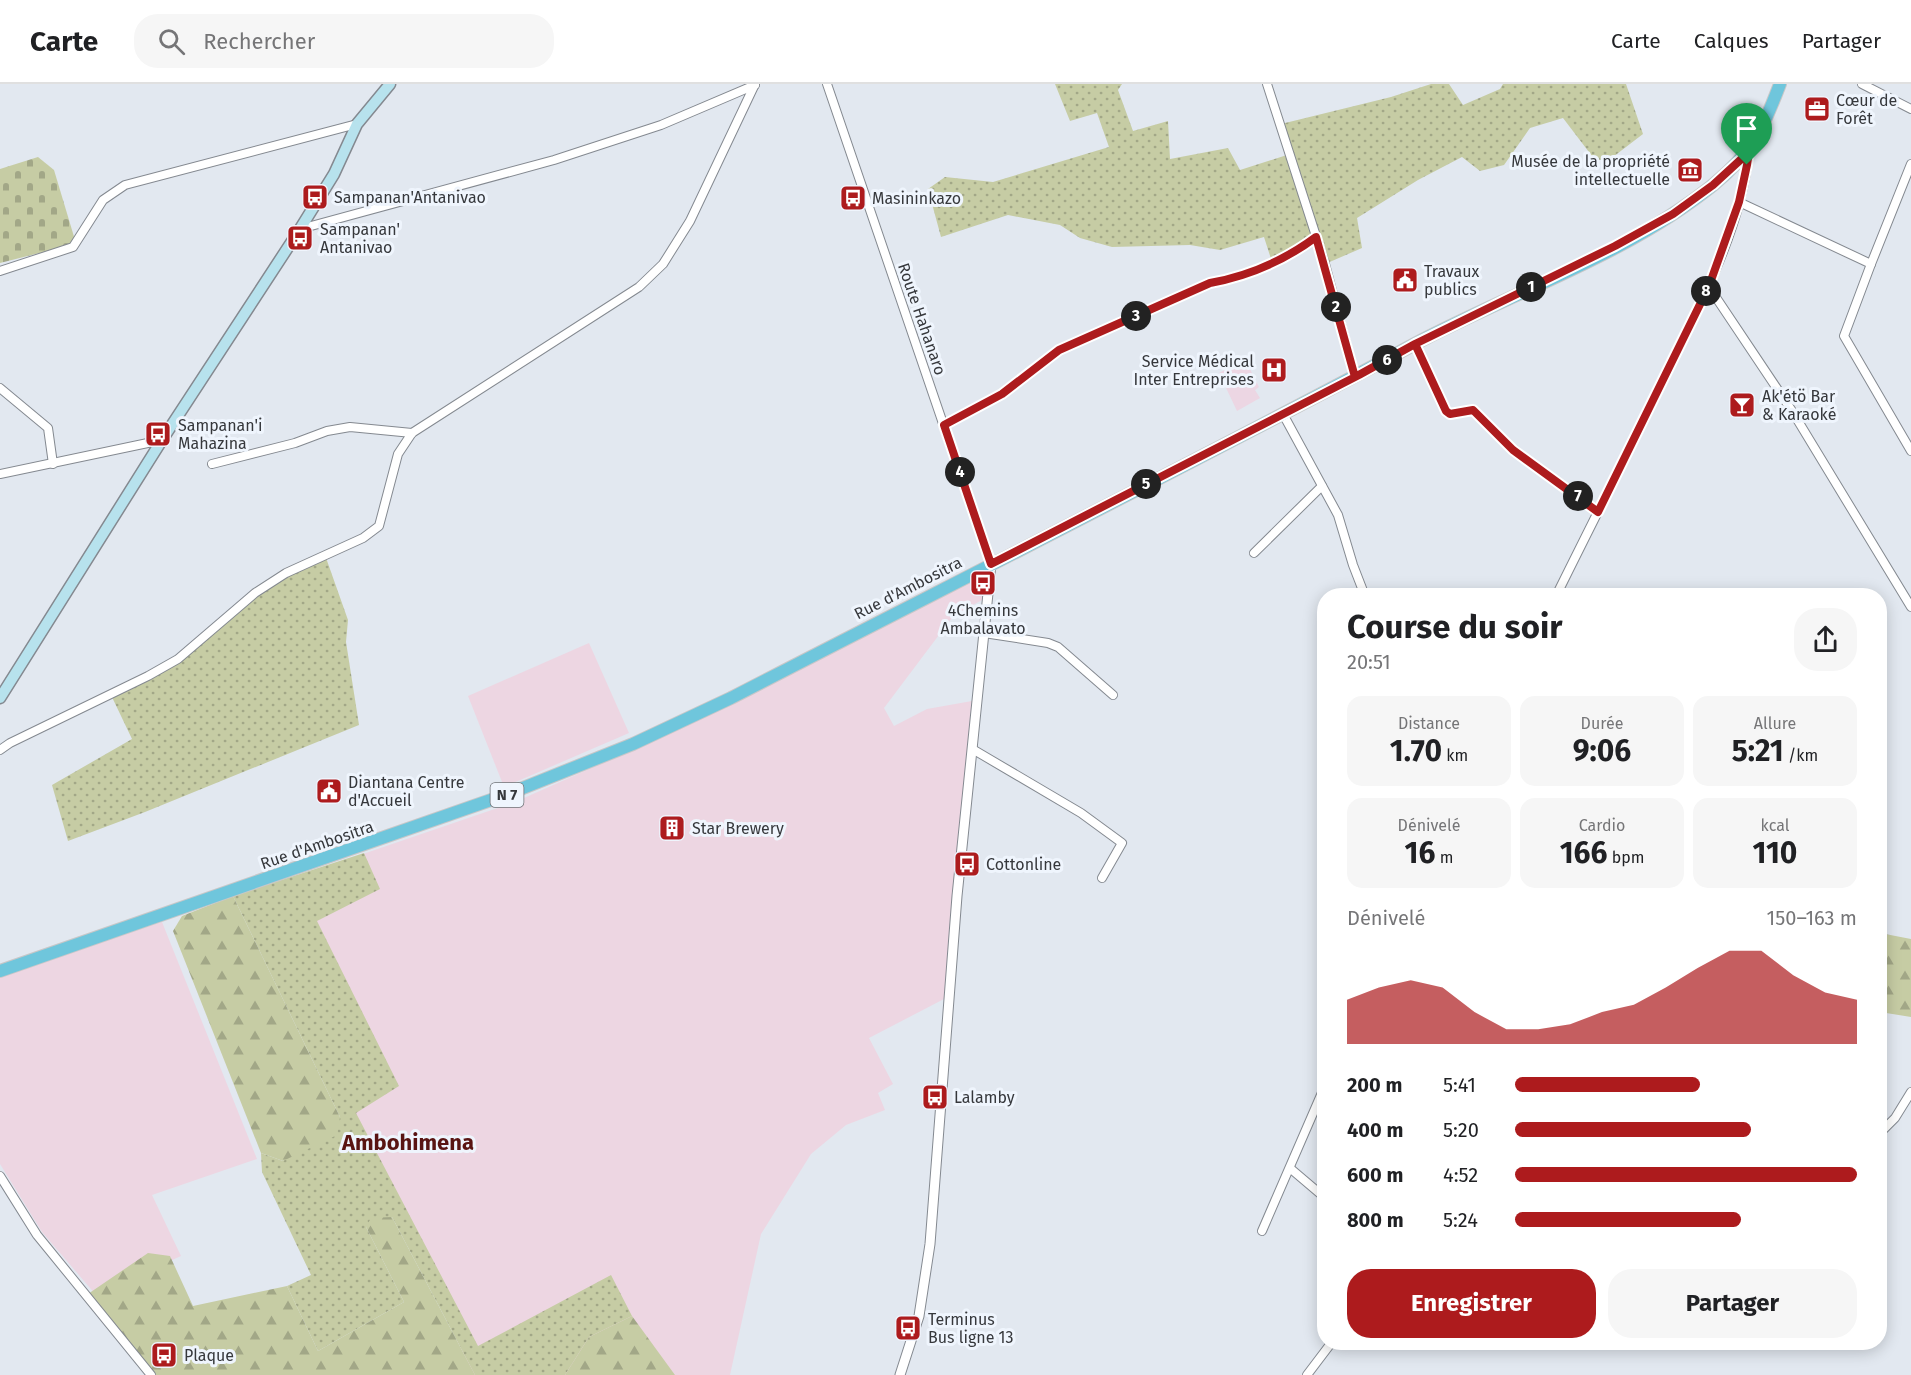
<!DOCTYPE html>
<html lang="fr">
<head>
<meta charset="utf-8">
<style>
	body { margin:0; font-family:"Fira Sans",sans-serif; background:#f6f6f6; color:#202124; height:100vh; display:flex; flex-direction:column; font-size:22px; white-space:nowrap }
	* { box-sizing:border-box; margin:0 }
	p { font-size:20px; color:#757577 }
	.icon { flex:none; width:33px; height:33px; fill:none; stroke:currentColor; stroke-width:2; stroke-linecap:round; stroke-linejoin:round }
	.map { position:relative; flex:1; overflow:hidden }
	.side { position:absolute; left:1317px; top:504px; width:570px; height:762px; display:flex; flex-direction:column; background:#fff; border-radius:24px; box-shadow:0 3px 15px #0003 }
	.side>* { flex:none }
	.pin { position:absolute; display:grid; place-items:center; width:51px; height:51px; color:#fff; margin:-62px -26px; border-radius:50% 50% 50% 0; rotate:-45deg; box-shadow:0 0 6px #0007 }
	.pin .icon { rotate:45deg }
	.km { position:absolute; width:30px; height:30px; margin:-15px; border-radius:50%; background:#222; color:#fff; font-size:16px; line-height:30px; text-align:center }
	.round { display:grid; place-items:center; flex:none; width:63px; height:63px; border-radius:24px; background:#f6f6f6 }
	.headline { display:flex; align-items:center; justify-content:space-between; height:102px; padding:0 30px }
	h1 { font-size:33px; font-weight:700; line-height:45px }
	.stats { display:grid; grid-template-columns:repeat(3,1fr); gap:9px; height:102px; padding:6px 30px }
	.stats div { display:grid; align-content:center; border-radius:15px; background:#f6f6f6; text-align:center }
	.stats b { font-size:30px; font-weight:700 }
	.stats small { font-size:16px; font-weight:400 }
	.stats p { font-size:16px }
	.chart { height:168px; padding:12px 30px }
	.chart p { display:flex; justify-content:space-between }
	.chart svg { width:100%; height:108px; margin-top:6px; fill:#ad1b1d; opacity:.7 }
	.action { display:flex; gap:12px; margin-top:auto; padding:12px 30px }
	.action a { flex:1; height:69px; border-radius:24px; background:#ad1b1d; color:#fff; font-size:24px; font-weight:700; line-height:69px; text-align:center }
	.action a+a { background:#f6f6f6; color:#202124 }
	ul { padding:0 30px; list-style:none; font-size:20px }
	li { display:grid; grid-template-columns:96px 72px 1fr; align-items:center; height:45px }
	li i { height:15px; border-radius:8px; background:#ad1b1d }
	header { display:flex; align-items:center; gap:36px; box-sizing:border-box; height:84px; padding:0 30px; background:#fff; border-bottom:2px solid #e0e0e0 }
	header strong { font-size:28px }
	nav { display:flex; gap:33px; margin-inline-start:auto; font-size:21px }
	.search { width:420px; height:54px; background:#f6f6f6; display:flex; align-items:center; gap:15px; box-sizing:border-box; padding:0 21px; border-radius:24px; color:#757577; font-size:22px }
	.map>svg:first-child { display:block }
</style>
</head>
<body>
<header>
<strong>Carte</strong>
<div class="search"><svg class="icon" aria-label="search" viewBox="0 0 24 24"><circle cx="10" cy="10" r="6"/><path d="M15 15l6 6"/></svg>Rechercher</div>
<nav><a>Carte</a><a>Calques</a><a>Partager</a></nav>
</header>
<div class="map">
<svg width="1911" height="1291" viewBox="0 0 1911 1291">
	<defs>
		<pattern id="grass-dots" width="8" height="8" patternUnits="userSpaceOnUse" patternTransform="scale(1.5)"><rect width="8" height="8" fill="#c6cca4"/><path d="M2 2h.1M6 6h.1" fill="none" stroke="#a2a787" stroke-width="1.8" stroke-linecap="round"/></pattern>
		<pattern id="forest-firs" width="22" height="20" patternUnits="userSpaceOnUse" patternTransform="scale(1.5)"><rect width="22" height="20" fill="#c6cca4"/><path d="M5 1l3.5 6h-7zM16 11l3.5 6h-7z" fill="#a2a787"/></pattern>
		<pattern id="cemetery-stones" width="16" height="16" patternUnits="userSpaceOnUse" patternTransform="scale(1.5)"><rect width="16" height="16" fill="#c6cca4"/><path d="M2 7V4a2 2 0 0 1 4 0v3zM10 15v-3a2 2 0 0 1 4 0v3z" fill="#a2a787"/></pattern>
	</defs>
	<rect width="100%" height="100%" fill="#e2e8f0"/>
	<!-- industrial -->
	<g fill="#edd6e2">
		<path d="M969 497 986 514 954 531 884 624 894 642 927 625 972 617 944 915 869 954 893 1000 878 1009 885 1026 846 1041 811 1070 761 1150 730 1291H474L240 812 515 718 686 642Z"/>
		<path d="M589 559 629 649 504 703 468 612Z"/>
		<path d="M162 838 257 1075 152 1111 181 1172 96 1211 42 1148 0 1080V892Z"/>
	</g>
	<!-- medical -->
	<path fill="#ecd6e3" d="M1245 275 1259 303 1255 306 1260 314 1237 327 1219 289Z"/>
	<!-- grass -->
	<g fill="url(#grass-dots)">
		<path d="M1055 0H1122L1118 6 1133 47 1168 37 1170 75 1228 64 1240 86 1290 70 1281 40 1391 13 1431 0H1449L1463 21 1500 5 1503 0H1626L1643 50 1609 76H1595L1563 34 1530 44 1504 81 1480 87 1462 73 1418 96 1357 134 1362 164 1325 180 1316 153 1272 178 1264 153 1220 166 1190 161 1112 163 1080 154 1060 141 1008 131 941 153 928 105 945 93 993 98 1109 63 1097 29 1070 37Z"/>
		<path d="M325 471 348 536 346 558 359 641 145 728 68 757 52 701 132 655 111 611 178 575 255 509Z"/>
		<path d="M364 769 380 805 317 837 399 1002 356 1029 478 1262 611 1191 632 1232 589 1253 565 1291H475L392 1133 366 1143 404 1218 318 1267 287 1202 311 1191 262 1088 261 1069 283 1077 340 1033 233 812Z"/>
	</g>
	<!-- forest -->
	<g fill="url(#forest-firs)">
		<path d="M233 812 340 1033 337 1051 283 1077 261 1069 173 847 182 832Z"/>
		<path d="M1880 849 1911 855V933L1880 928Z"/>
		<path d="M392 1133 475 1291H151L85 1212 148 1169 170 1172 193 1222 287 1202 318 1267 404 1218 366 1143 371 1134Z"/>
		<path d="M632 1232 675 1291H565L589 1253Z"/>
	</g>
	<!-- cemetery -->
	<path fill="url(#cemetery-stones)" d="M38 73 54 86 75 156 67 162 0 179V85Z"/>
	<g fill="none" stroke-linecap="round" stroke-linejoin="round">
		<defs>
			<g id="minor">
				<path d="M827 0 991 480"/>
				<path d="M1267 0 1325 180 1355 293"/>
				<path d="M1862 0 1911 25"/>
				<path d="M1739 118 1871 180 1911 80"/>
				<path d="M300 145 554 76 661 41 755 1"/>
				<path d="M1871 180 1844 252 1911 367"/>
				<path d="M0 187 73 163 103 116 125 101 357 40"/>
				<path d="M1709 203 1792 327 1911 523"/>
				<path d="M1415 260 1446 327 1450 330 1473 326 1513 366 1598 428"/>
				<path d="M0 304 48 344 53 380"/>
				<path d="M1283 330 1338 431 1353 481 1365 512"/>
				<path d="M944 341 1002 310 1059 266 1210 199C1248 192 1285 176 1316 153"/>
				<path d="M212 380 295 359 327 347 350 343 412 349"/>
				<path d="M0 390 162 356"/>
				<path d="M1254 469 1322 402"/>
				<path d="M1556 512C1594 435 1633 359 1670 282 1703 215 1741 144 1749 68"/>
				<path d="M984 549 1048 559 1058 563 1113 611"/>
				<path d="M0 666 10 659 148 592 178 575 255 509 286 489 363 454 379 442 398 370 412 349 639 203 663 180 690 137 755 0"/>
				<path d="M974 666 1081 729 1122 759 1102 794"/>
				<path d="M1880 1049 1895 1034 1911 1008"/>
				<path d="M1291 1085 1324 1113"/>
				<path d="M0 1092 37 1151 151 1291"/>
				<path d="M1262 1147 1324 1004"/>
				<path d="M1307 1291 1332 1258"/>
			</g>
			<path id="tertiary" d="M900 1291 919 1232 930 1160 957 812 991 480"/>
			<path id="secondary" d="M0 614 162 356 300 145 334 90 357 40 390 0"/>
			<path id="primary" d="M0 887 508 710 633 660 731 614C958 497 1188 382 1413 261 1512 208 1625 172 1713 101 1753 68 1762 47 1780 0"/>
		</defs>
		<!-- minor casing -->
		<use href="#minor" stroke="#848990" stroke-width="10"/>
		<!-- tertiary casing -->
		<use href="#tertiary" stroke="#848990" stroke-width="11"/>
		<!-- secondary casing -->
		<use href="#secondary" stroke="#848990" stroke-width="13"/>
		<!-- primary casing -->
		<use href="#primary" stroke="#c7c7c8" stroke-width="14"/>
		<!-- minor -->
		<use href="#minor" stroke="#fff" stroke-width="8"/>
		<!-- tertiary -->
		<use href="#tertiary" stroke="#fff" stroke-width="9"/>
		<!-- secondary -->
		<use href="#secondary" stroke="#b7e2ed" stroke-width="10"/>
		<!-- primary -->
		<use href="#primary" stroke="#6fc6dc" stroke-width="12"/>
	</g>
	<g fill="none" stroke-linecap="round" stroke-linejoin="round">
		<defs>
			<path id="route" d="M1747 81 1749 68 1713 101 1673 130 1615 162 1415 260 1355 293 1316 153C1285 176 1248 192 1210 199L1059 266 1002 310 944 341 991 480 1359 291 1415 260 1446 327 1450 330 1473 326 1513 366 1598 428 1709 202 1739 118 1747 81"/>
		</defs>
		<!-- route casing -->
		<use href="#route" stroke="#fff" stroke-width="12"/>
		<!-- route -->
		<use href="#route" stroke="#ad1b1d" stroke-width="8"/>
	</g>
	<!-- icons -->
	<defs>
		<symbol id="office-square" viewBox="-11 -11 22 22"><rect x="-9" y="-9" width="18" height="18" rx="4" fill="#ad1b1d" stroke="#eff5fd"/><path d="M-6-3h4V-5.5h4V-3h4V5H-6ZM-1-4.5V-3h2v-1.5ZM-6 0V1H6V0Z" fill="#fff"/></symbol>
		<symbol id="museum-square" viewBox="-11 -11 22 22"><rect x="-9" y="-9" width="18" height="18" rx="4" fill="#ad1b1d" stroke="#eff5fd"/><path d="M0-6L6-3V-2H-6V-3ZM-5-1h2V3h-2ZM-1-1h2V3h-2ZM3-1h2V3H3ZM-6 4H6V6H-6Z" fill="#fff"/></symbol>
		<symbol id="bus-square" viewBox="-11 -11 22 22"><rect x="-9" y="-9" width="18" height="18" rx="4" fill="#ad1b1d" stroke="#eff5fd"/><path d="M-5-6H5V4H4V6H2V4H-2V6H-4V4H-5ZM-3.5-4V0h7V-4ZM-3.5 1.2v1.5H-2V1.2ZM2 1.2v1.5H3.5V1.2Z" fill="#fff"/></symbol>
		<symbol id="civic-square" viewBox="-11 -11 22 22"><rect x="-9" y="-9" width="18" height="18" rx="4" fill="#ad1b1d" stroke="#eff5fd"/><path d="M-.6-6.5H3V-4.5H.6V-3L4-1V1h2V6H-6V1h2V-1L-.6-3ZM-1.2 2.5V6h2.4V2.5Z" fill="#fff"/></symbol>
		<symbol id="hospital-square" viewBox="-11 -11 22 22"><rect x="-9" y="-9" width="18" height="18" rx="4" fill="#ad1b1d" stroke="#eff5fd"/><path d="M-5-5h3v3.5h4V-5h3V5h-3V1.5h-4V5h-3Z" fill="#fff"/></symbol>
		<symbol id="bar-square" viewBox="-11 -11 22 22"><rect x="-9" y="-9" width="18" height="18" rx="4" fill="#ad1b1d" stroke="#eff5fd"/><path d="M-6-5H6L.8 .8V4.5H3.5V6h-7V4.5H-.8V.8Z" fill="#fff"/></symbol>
		<symbol id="building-square" viewBox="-11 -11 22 22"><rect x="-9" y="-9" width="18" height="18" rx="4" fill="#ad1b1d" stroke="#eff5fd"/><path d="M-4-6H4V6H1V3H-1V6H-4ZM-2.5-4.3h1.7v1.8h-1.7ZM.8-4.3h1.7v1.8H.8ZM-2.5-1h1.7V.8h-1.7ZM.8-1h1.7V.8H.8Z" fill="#fff"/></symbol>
	</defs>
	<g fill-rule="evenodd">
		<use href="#office-square" x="1802" y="10" width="30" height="30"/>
		<use href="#museum-square" x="1675" y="71" width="30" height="30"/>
		<use href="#bus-square" x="300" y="98" width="30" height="30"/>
		<use href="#bus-square" x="838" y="99" width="30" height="30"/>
		<use href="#bus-square" x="285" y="139" width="30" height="30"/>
		<use href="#civic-square" x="1390" y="181" width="30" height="30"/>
		<use href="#hospital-square" x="1259" y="271" width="30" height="30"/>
		<use href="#bar-square" x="1727" y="306" width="30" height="30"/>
		<use href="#bus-square" x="143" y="335" width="30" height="30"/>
		<use href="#bus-square" x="968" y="484" width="30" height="30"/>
		<use href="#civic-square" x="314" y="692" width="30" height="30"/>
		<use href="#building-square" x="657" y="729" width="30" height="30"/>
		<use href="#bus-square" x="952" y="765" width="30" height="30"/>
		<use href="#bus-square" x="920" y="998" width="30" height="30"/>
		<use href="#bus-square" x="893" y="1229" width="30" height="30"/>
		<use href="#bus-square" x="149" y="1256" width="30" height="30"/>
	</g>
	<g text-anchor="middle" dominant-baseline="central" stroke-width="6" stroke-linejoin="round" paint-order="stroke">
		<!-- shield labels -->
		<rect fill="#eff5fd" stroke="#6e7176" stroke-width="1.5" x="490.5" y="699" width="33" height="24" rx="4.5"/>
		<g font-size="15" font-weight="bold" fill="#36383c">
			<text x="507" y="711">N 7</text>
		</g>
		<!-- poi labels -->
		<g font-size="16" fill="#36383c" stroke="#eff5fd" text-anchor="start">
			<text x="1836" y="16">Cœur de<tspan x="1836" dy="18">Forêt</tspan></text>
			<text x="1670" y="77" text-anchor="end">Musée de la propriété<tspan x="1670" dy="18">intellectuelle</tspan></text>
			<text x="334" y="113">Sampanan'Antanivao</text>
			<text x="872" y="114">Masininkazo</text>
			<text x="320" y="145">Sampanan'<tspan x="320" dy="18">Antanivao</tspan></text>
			<text x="1424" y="187">Travaux<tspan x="1424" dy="18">publics</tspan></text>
			<text x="1254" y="277" text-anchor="end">Service Médical<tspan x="1254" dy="18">Inter Entreprises</tspan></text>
			<text x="1762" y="312">Ak'étö Bar<tspan x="1762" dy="18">&amp; Karaoké</tspan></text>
			<text x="178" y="341">Sampanan'i<tspan x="178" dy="18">Mahazina</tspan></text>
			<text x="983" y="526" text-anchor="middle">4Chemins<tspan x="983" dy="18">Ambalavato</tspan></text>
			<text x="348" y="698">Diantana Centre<tspan x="348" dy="18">d'Accueil</tspan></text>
			<text x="692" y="744">Star Brewery</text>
			<text x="986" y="780">Cottonline</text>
			<text x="954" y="1013">Lalamby</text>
			<text x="928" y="1235">Terminus<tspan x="928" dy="18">Bus ligne 13</tspan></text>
			<text x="184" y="1271">Plaque</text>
		</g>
		<!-- street labels -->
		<g font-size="16" fill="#36383c" stroke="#eff5fd">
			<text transform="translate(922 235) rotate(71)">Route Hahanaro</text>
			<text transform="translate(908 504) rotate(-27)">Rue d'Ambositra</text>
			<text transform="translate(317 761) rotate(-19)">Rue d'Ambositra</text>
		</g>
		<!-- district labels -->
		<g font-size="22" font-weight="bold" fill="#591412" stroke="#eff5fd">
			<text x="408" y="1058">Ambohimena</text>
		</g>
	</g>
</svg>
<div class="pin" style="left:1747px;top:81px;background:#1e9e55"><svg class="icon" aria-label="arrive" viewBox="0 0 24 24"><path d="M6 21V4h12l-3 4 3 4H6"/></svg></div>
<b class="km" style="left:1531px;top:203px">1</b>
<b class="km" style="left:1336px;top:223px">2</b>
<b class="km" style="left:1136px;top:232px">3</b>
<b class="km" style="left:960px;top:388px">4</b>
<b class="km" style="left:1146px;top:400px">5</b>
<b class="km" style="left:1387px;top:276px">6</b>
<b class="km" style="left:1578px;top:412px">7</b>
<b class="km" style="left:1706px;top:207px">8</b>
<section class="side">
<div class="headline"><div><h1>Course du soir</h1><p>20:51</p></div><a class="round"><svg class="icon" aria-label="share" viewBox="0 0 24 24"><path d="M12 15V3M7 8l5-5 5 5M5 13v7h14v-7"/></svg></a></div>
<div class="stats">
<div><p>Distance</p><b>1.70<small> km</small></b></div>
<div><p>Durée</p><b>9:06</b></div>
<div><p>Allure</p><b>5:21<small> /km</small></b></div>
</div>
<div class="stats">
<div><p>Dénivelé</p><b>16<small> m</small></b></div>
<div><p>Cardio</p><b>166<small> bpm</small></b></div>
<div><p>kcal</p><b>110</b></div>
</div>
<div class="chart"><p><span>Dénivelé</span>150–163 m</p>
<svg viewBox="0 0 160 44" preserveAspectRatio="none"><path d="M0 44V26L10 21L20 18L30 21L40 31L50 38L60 38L70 36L80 31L90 28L100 21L110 13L120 6L130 6L140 16L150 23L160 26V44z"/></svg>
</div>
<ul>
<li><b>200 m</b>5:41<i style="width:54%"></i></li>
<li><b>400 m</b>5:20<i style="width:69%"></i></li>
<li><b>600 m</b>4:52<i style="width:100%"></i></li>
<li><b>800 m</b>5:24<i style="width:66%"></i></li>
</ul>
<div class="action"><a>Enregistrer</a><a>Partager</a></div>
</section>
</div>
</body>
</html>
